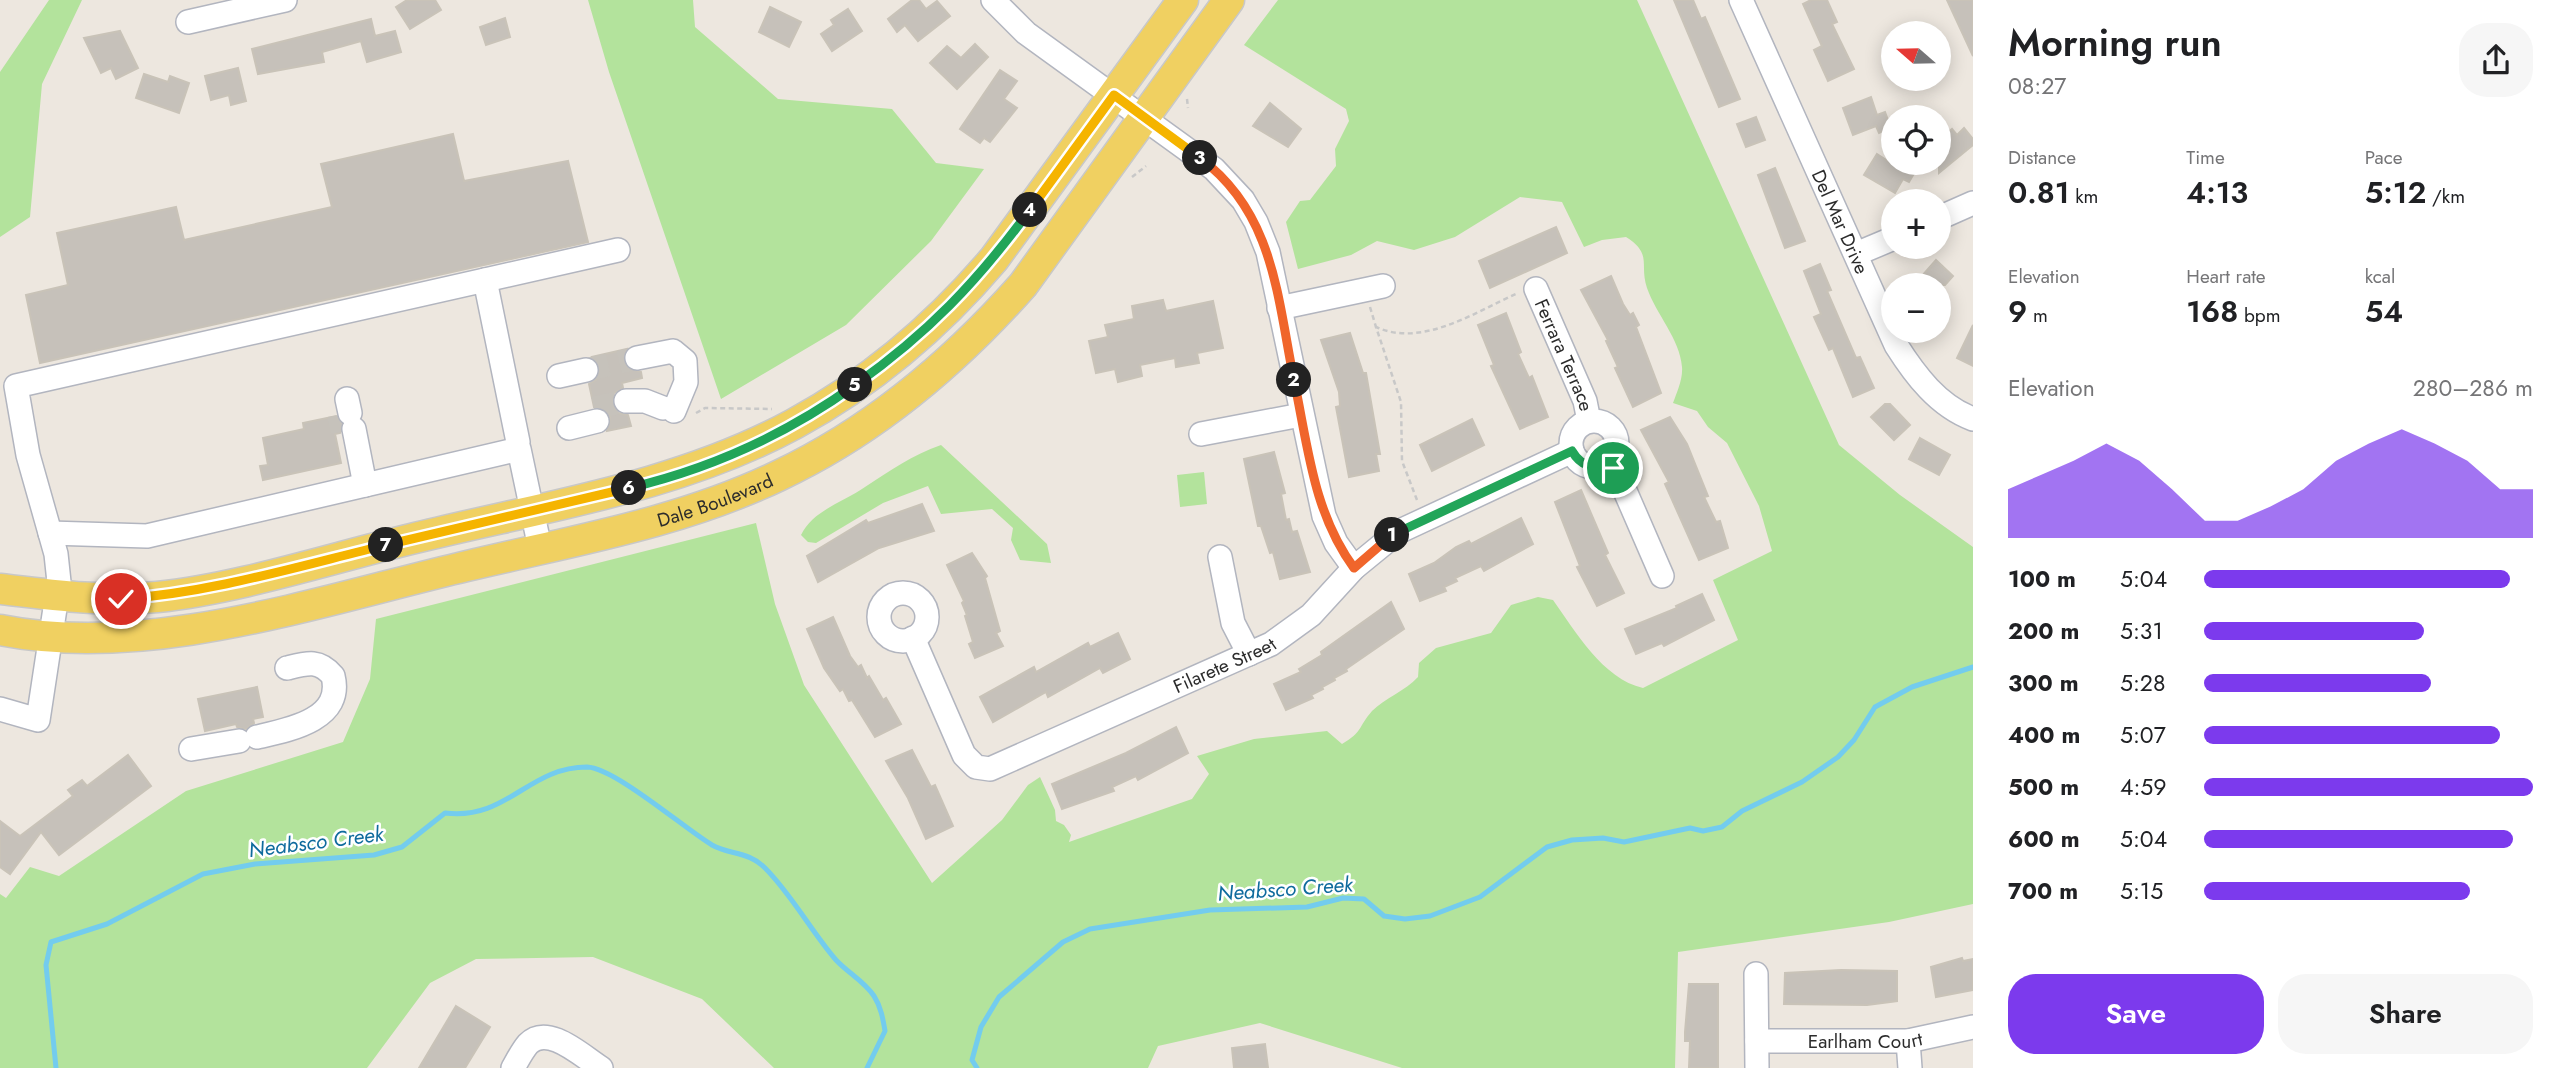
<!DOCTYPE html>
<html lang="en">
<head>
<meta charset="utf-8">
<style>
	body { margin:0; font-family:Jost,sans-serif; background:#f6f6f6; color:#202124; height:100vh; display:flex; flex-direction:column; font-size:26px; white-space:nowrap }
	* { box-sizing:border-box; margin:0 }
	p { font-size:23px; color:#757577 }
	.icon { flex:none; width:38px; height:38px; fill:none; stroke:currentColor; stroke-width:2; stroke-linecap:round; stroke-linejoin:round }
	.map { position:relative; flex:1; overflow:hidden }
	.details { display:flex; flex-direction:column; background:#fff; width:595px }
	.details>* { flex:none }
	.needle { width:46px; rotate:290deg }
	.tools { position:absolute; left:1881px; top:21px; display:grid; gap:14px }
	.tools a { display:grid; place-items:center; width:70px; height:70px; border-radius:50%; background:#fff; box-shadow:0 4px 18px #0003; font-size:35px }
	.pin { position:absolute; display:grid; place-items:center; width:60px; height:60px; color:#fff; margin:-30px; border:4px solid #fff; border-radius:50%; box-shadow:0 2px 7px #0007 }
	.km { position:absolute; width:35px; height:35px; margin:-18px; border-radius:50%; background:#222; color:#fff; font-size:19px; line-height:35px; text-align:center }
	.round { display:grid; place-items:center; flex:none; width:74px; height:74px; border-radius:28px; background:#f6f6f6 }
	.summary { display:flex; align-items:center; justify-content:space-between; height:119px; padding:0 35px }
	h1 { font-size:38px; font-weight:600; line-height:52px }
	.figures { display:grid; grid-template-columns:repeat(3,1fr); gap:10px; height:119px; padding:7px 35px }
	.figures div { display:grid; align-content:center }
	.figures b { font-size:30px; font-weight:600 }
	.figures small { font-size:19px; font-weight:400 }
	.figures p { font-size:19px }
	.chart { height:196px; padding:14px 35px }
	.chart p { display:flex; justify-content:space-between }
	.chart svg { width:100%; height:126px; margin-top:7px; fill:#7c3aed; opacity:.7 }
	.button { display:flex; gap:14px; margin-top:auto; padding:14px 35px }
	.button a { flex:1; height:80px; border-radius:28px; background:#7c3aed; color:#fff; font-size:28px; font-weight:600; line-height:80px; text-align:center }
	.button a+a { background:#f6f6f6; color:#202124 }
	ul { padding:0 35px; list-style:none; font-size:23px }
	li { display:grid; grid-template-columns:112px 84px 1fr; align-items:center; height:52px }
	li i { height:18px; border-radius:9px; background:#7c3aed }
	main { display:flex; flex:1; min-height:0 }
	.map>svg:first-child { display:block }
</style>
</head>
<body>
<main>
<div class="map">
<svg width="1973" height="1068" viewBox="0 0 1973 1068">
	<rect width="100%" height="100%" fill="#ede7df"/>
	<!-- green -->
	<g fill="#b3e39c">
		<path d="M49 0H82L42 84 30 217 0 237V72Z"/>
		<path d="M588 0H693L695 27 778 99 892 109 936 163 984 169 931 241 846 325 721 399 609 72Z"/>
		<path d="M1278 0H1637L1839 445 1900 495 1973 547V904L1889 922 1678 952 1675 1068H1402L1260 1023 1158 1046 1148 1068H774L702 999 593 957 476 959 430 983 367 1068H0V894L6 898 30 867 59 876 186 791 343 742 370 679 376 619 756 523 775 604 804 685 932 883 1002 820 1028 785 1040 777 1055 810 1056 821 1064 825 1071 835 1069 842 1192 799 1209 774 1197 756 1254 739 1327 731 1342 744C1363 732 1358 727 1372 711 1385 698 1405 691 1418 677L1419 663 1436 648 1491 633 1511 605 1538 597 1553 600C1575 631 1603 679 1643 688L1738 640 1713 580 1772 551 1759 506 1727 443 1708 427 1697 411 1673 403C1677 392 1683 379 1682 367 1680 339 1656 314 1647 288 1639 264 1653 254 1626 237L1602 240 1584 247 1562 202 1520 197 1455 237 1414 250 1377 241 1351 255 1298 269 1286 222 1300 201 1310 200 1336 166 1335 149 1349 121 1346 109 1244 45Z"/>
		<path d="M941 445 1047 544 1051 563 1020 560 1011 540 1013 528 992 509 941 514 928 486 883 503 816 543 808 542 801 535C813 510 844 502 865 487 891 470 912 455 941 445Z"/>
		<path d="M1204 472 1207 504 1180 507 1177 475Z"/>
	</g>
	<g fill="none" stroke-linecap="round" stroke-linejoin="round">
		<!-- stream -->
		<g stroke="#73ccee" stroke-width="5">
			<path d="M56 1068 46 965 51 942 107 924 203 874 255 864 374 855 402 847 445 813C507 821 528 767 587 767 615 768 685 829 712 845 730 855 748 851 765 868 792 895 811 931 836 960 848 973 864 981 874 996 881 1007 883 1019 885 1031L867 1068"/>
			<path d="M977 1068 972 1060 981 1027 999 997 1063 942 1090 929 1210 910 1307 907 1343 898 1364 899 1384 916 1405 919 1430 916 1480 897 1547 847 1572 840 1603 838 1624 842 1690 828 1703 831 1722 827 1742 811 1802 782 1838 757 1854 740 1875 707 1912 687 1973 667"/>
		</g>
	</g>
	<!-- building -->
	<g fill="#c6c1ba" stroke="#c9c3b8" stroke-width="2">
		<path d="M407 0H435L441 10 410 29 396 7Z"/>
		<path d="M912 0H919L926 9 937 1 950 16 918 41 905 25 897 32 888 19Z"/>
		<path d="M1674 0H1693L1701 19 1705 17 1740 99 1719 107Z"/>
		<path d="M1811 0H1827L1837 22 1832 24 1854 69 1828 81 1814 50 1822 46 1803 4Z"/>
		<path d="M1947 0H1973V56Z"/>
		<path d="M770 7 801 22 789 47 759 32Z"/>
		<path d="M848 9 862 31 832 51 821 34 834 25 831 20Z"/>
		<path d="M505 18 510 37 486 45 480 27Z"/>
		<path d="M371 19 375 36 395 31 401 52 367 62 361 41 322 52 324 62 258 74 252 49Z"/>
		<path d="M120 31 138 68 116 79 111 68 101 73 84 38Z"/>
		<path d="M975 44 988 57 957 89 930 63 947 46 961 58Z"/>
		<path d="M238 68 246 101 231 105 229 95 211 100 205 76Z"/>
		<path d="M1000 70 1017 81 1004 99 1017 108 990 142 984 138 980 143 960 129Z"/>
		<path d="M144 74 168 82 170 76 189 83 179 113 136 98Z"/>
		<path d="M1871 97 1877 115 1885 112 1891 128 1879 133 1876 126 1853 135 1843 108Z"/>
		<path d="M1270 103 1301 129 1288 147 1253 126Z"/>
		<path d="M1756 117 1765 140 1746 147 1737 124Z"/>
		<path d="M1964 128 1973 139V145L1939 173V140L1952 129 1957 135Z"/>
		<path d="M453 134 464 181 568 161 588 242 40 363 26 295 68 285 57 233 176 207 184 240 332 207 321 164Z"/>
		<path d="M1877 154 1891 163H1904L1916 170 1909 182 1903 179 1895 193 1864 175Z"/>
		<path d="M1775 168 1805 241 1785 248 1758 175Z"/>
		<path d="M1556 227 1567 253 1490 288 1479 261Z"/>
		<path d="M1936 260 1953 276 1945 285H1914Z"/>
		<path d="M1820 264 1831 290 1827 291 1856 358 1860 357 1874 388 1853 397 1833 348 1829 350 1814 317 1821 314 1804 271Z"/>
		<path d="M1611 276 1623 304 1630 315 1633 313 1639 325 1636 327 1661 393 1633 407 1615 368 1618 367 1606 341 1608 340 1581 290Z"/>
		<path d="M1163 300 1166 311 1213 301 1223 348 1197 353 1199 363 1176 367 1175 358 1140 365 1142 376 1118 382 1115 369 1096 373 1089 341 1108 337 1105 325 1134 319 1132 306Z"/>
		<path d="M1506 313 1521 352 1518 354 1529 378 1532 376 1548 417 1520 429 1491 366 1494 365 1478 325Z"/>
		<path d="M1973 325V366L1957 358Z"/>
		<path d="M1350 333 1363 373H1366L1380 454H1376L1379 471 1349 477 1336 407 1340 406 1339 392 1321 340Z"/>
		<path d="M627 349 623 360 626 367 641 372 642 378 622 383 623 388 614 393 612 402 618 413 628 415 631 426 607 431 610 417 601 408 594 407 589 384 596 380 600 368 592 357Z"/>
		<path d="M1885 404H1890L1910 425 1894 440 1871 417Z"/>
		<path d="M336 416 341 424 340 433 335 434 341 463 263 480 260 466 268 465 263 438 304 429 303 423Z"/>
		<path d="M1670 417 1687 444 1708 496 1704 497 1716 522 1720 521 1728 548 1699 560 1665 484 1669 482 1641 430Z"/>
		<path d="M1472 419 1484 445 1432 471 1420 445Z"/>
		<path d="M1920 438 1950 455 1939 475 1909 459Z"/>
		<path d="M1274 452 1285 493 1281 494 1286 520 1289 519 1292 532 1297 531 1310 572 1280 579 1273 552 1270 553 1261 526H1258L1244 459Z"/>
		<path d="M1581 490 1608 553 1605 555 1624 593 1597 606 1577 567 1580 566 1555 502Z"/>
		<path d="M922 504 934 531 879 548 818 582 807 556 866 520 868 523Z"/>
		<path d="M1521 518 1533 544 1484 571 1481 566 1455 578 1457 581 1444 587 1446 591 1420 601 1409 574 1434 563 1456 547 1469 541 1471 544Z"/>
		<path d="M972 553 987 576 985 578 1000 631 996 633 1003 646 975 658 969 644 973 642 965 616 967 615 962 603 964 601 947 565Z"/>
		<path d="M1702 594 1714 620 1664 646 1662 643 1636 654 1625 629 1677 608 1676 606Z"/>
		<path d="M1391 602 1404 629 1346 669 1347 671 1334 678 1335 680 1322 687 1323 689 1311 695 1313 698 1286 710 1274 684 1301 672 1299 669 1322 655 1321 652Z"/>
		<path d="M833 617 850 656 858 667 861 665 867 678 869 676 883 700 886 698 901 724 875 737 852 700 849 701 843 689 840 691 824 668 807 629Z"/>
		<path d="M1118 633 1130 659 1103 673 1100 668 1048 697 1046 692 993 722 980 697 1034 667 1036 672 1088 643 1090 647Z"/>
		<path d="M257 687 263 717 253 719 254 723 246 729 237 727 236 724 205 731 198 699Z"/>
		<path d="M1176 727 1188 753 1138 780 1136 776 1112 787 1114 791 1062 809 1052 784 1126 753Z"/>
		<path d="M912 750 931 787 935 785 953 826 926 839 908 798 886 761Z"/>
		<path d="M128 755 151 786 59 855 41 832 10 874 0 867V821L20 836 73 796 68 790 82 780 87 786Z"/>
		<path d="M1962 958 1963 961 1973 959V990L1936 997 1931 967Z"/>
		<path d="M1841 970 1897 971V1001L1867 1005 1784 1004 1785 973Z"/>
		<path d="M1689 984H1718V1068H1689L1690 1041H1685V1032Z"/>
		<path d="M456 1006 490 1027 465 1068H419Z"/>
		<path d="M1265 1044 1268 1068H1234L1232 1048Z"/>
	</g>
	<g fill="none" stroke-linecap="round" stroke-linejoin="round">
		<!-- minor-tunnel -->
		<g stroke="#c6c2bb" stroke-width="23" stroke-dasharray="23 11" stroke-linecap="butt">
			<path d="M586 370 637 358"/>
			<path d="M594 408 626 401"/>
			<path d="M339 415 342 432"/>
		</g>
		<defs>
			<g id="minor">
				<path d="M993 0 1026 33 1214 169 1243 200 1256 222 1268 252 1324 516 1336 543 1354 568"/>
				<path id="s1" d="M1741 0 1896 345C1915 375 1938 406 1973 419"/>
				<path d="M188 22 285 0"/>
				<path d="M1939 218 1973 203"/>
				<path d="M1856 254 1894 238"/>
				<path d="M485 280 518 442"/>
				<path id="s2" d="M1536 289 1585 401 1589 421"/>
				<path d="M1279 308 1383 286"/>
				<path d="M637 358 673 351 685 361 686 382 674 411"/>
				<path d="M559 376 586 370"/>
				<path d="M347 399 350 413"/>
				<path d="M626 401H645L663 408"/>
				<circle cx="1594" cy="444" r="23"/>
				<path d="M569 428 597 421"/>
				<path d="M354 429 365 485"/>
				<path d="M1201 434 1301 415"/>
				<path d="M1607 463 1619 477 1662 576"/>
				<path d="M50 533 147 536 519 449 540 548"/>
				<path d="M1220 557 1233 623 1249 654"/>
				<circle cx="903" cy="617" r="24"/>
				<path id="s3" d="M913 638 964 755 976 767 990 769 1271 644 1311 615 1354 568 1398 532 1572 451"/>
				<path d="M0 709 38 720 59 582 56 554 28 455 16 386 618 250"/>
				<path d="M257 737C288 730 344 720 333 676 319 659 307 663 287 668"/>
				<path d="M191 749 239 741"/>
				<path d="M1756 974 1757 1068"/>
				<path id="s4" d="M1757 1041H1908L1973 1027"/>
				<path d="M1908 1041 1910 1068"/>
				<path d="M513 1068C517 1061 522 1051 528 1044 548 1023 583 1057 601 1068"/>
			</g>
			<g id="major">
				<path d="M0 589C52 595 104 602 157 597 237 589 332 558 411 539 540 507 676 488 794 424 871 382 938 325 994 259L1183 0"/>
				<path id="s5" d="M0 630C149 660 322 600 467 566 572 541 680 523 778 476 874 431 953 364 1023 285L1229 0"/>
			</g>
		</defs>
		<!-- minor casing -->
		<use href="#minor" stroke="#b2b5bf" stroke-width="26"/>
		<!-- major casing -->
		<use href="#major" stroke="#c8c8c8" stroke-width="33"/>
		<!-- path -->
		<g stroke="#c8c8c8" stroke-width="2.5" stroke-dasharray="5 3.5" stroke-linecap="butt">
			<path d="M1187 99 1188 108"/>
			<path d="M1132 177 1146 166"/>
			<path d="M1370 307 1376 327"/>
			<path d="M696 413 705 408 772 409"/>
			<path d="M1417 500 1402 461 1401 402 1376 327C1422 348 1475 312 1516 294"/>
		</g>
		<!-- minor -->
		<use href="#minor" stroke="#fff" stroke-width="23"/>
		<!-- major -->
		<use href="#major" stroke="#f0d061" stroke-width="30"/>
	</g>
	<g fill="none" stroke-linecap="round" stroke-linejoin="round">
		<defs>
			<path id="split-1" d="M1392 535 1572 451C1580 465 1592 470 1607 463L1613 468"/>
			<path id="split-2" d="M1294 380C1308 446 1313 512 1354 568L1392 535"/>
			<path id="split-3" d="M1200 158C1274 213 1277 296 1294 380"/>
			<path id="split-4" d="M1030 210 1114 95 1200 158"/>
			<path id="split-5" d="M855 385C928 333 976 283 1030 210"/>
			<path id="split-6" d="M629 488C709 469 787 434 855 385"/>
			<path id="split-7" d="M386 545 629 488"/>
			<path id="split-8" d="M121 599C211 593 299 566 386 545"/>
		</defs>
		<!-- split-1 casing -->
		<use href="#split-1" stroke="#fff" stroke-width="14"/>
		<!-- split-2 casing -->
		<use href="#split-2" stroke="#fff" stroke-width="14"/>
		<!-- split-3 casing -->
		<use href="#split-3" stroke="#fff" stroke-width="14"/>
		<!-- split-4 casing -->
		<use href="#split-4" stroke="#fff" stroke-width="14"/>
		<!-- split-5 casing -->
		<use href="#split-5" stroke="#fff" stroke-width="14"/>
		<!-- split-6 casing -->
		<use href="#split-6" stroke="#fff" stroke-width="14"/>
		<!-- split-7 casing -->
		<use href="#split-7" stroke="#fff" stroke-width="14"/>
		<!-- split-8 casing -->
		<use href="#split-8" stroke="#fff" stroke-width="14"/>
		<!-- split-1 -->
		<use href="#split-1" stroke="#22a559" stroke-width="9"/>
		<!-- split-2 -->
		<use href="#split-2" stroke="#f0652b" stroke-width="9"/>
		<!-- split-3 -->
		<use href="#split-3" stroke="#f0652b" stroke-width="9"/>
		<!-- split-4 -->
		<use href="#split-4" stroke="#f5b400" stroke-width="9"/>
		<!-- split-5 -->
		<use href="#split-5" stroke="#22a559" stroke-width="9"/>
		<!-- split-6 -->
		<use href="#split-6" stroke="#22a559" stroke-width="9"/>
		<!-- split-7 -->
		<use href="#split-7" stroke="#f5b400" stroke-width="9"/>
		<!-- split-8 -->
		<use href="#split-8" stroke="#f5b400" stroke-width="9"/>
	</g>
	<g text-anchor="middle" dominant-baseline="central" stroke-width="5" stroke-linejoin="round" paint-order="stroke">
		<!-- street labels -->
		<g font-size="19" fill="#2c2c2c" stroke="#fff">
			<text stroke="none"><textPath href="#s1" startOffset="243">Del Mar Drive</textPath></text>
			<text stroke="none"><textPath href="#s2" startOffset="72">Ferrara Terrace</textPath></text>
			<text stroke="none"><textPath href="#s5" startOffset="732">Dale Boulevard</textPath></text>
			<text stroke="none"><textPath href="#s3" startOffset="415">Filarete Street</textPath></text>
			<text stroke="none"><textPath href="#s4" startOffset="108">Earlham Court</textPath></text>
		</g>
		<!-- water labels -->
		<g font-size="21" font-style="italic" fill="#0f6b9d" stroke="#fff">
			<text transform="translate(316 842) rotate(-7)">Neabsco Creek</text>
			<text transform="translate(1285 889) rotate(-4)">Neabsco Creek</text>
		</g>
	</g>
</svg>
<div class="tools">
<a><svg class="needle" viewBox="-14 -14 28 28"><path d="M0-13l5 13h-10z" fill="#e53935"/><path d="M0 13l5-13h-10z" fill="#757577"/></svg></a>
<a><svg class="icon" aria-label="locate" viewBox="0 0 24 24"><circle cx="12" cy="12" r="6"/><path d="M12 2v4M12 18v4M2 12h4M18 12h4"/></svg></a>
<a>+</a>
<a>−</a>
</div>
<div class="pin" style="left:1613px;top:468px;background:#1e9e55"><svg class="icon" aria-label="arrive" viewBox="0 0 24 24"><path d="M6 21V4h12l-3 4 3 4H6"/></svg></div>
<div class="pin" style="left:121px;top:599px;background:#d93025"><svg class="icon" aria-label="check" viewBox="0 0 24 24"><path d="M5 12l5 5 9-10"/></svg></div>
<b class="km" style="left:1392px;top:535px">1</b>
<b class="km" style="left:1294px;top:380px">2</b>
<b class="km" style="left:1200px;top:158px">3</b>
<b class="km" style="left:1030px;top:210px">4</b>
<b class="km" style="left:855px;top:385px">5</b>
<b class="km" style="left:629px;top:488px">6</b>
<b class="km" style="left:386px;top:545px">7</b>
</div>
<section class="details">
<div class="summary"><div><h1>Morning run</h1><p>08:27</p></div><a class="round"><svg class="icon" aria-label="share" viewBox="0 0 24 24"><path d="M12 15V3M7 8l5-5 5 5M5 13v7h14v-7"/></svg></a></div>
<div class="figures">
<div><p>Distance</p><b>0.81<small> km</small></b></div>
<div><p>Time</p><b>4:13</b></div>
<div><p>Pace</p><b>5:12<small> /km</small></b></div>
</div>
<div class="figures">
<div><p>Elevation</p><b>9<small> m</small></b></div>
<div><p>Heart rate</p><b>168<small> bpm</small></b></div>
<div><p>kcal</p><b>54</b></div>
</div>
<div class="chart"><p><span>Elevation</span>280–286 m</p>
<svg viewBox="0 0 160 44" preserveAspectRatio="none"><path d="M0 44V27L10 22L20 17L30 11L40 17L50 27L60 38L70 38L80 33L90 27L100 17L110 11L120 6L130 11L140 17L150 27L160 27V44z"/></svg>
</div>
<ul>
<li><b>100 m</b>5:04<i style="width:93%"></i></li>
<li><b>200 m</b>5:31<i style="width:67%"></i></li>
<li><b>300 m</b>5:28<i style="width:69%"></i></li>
<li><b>400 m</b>5:07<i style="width:90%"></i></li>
<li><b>500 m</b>4:59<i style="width:100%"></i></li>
<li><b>600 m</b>5:04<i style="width:94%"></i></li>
<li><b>700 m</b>5:15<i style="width:81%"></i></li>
</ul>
<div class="button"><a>Save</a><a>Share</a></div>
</section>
</main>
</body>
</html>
